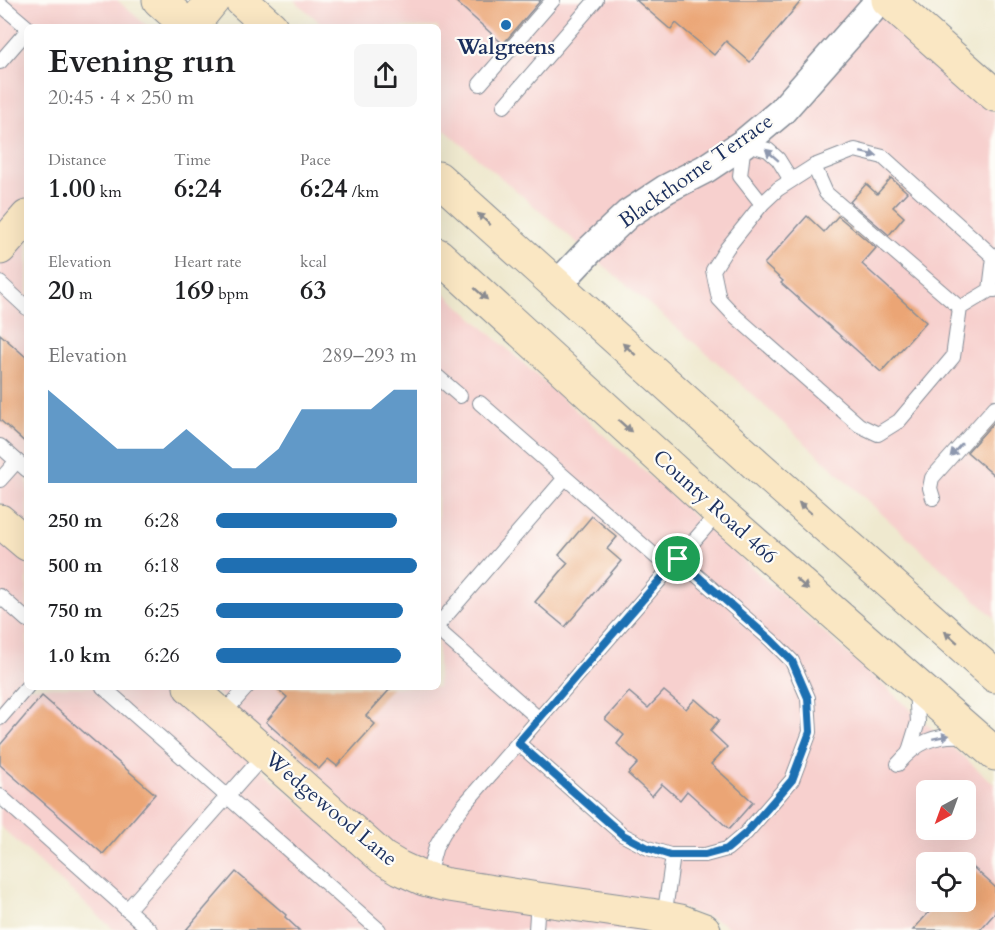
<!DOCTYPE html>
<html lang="en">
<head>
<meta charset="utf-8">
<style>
	body { margin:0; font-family:Cardo,serif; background:#f6f6f6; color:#202124; height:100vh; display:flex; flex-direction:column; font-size:22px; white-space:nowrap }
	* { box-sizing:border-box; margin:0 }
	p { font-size:20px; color:#757577 }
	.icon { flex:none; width:33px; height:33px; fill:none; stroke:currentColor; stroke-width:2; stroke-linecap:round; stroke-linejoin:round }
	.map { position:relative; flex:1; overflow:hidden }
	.side { position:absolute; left:24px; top:24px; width:417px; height:666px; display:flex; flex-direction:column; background:#fff; border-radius:9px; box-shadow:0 6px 24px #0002 }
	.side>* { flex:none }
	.needle { width:39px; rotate:221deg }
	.buttons { position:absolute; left:916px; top:780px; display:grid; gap:12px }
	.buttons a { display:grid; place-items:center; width:60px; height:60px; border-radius:9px; background:#fff; box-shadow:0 6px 24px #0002; font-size:30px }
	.pin { position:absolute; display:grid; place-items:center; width:51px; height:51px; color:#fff; margin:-26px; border:3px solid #fff; border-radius:50%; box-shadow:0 2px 6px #0007 }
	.round { display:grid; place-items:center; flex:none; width:63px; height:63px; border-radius:9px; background:#f6f6f6 }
	.overview { display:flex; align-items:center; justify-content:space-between; height:102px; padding:0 24px }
	h1 { font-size:33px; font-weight:600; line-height:45px }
	.figures { display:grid; grid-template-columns:repeat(3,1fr); gap:9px; height:102px; padding:6px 24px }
	.figures div { display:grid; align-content:center }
	.figures b { font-size:26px; font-weight:600 }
	.figures small { font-size:16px; font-weight:400 }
	.figures p { font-size:16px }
	.chart { height:168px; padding:12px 24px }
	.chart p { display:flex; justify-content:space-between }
	.chart svg { width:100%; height:108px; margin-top:6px; fill:#1f6fb2; opacity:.7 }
	ul { padding:0 24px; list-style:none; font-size:20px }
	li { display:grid; grid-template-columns:96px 72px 1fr; align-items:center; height:45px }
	li i { height:15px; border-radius:8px; background:#1f6fb2 }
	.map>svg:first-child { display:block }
</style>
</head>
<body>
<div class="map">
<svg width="995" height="930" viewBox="0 0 995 930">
	<rect width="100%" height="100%" fill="#fdfcf7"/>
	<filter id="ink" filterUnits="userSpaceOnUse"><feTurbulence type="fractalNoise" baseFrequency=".0167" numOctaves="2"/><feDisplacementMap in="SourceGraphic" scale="12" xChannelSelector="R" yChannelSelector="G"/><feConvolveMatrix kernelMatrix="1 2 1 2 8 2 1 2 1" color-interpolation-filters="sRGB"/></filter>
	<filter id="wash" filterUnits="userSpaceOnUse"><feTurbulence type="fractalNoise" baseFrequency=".008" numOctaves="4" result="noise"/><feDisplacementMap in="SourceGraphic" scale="24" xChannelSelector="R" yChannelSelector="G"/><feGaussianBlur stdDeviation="1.35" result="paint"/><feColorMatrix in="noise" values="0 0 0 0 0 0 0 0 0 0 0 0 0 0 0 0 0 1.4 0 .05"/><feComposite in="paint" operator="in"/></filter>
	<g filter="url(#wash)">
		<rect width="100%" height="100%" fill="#efe9cf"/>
		<!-- built -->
		<g fill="#f7d0ce" fill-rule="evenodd">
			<path d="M0 0H117L148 27H27V200L0 230Z"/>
			<path d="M294 0H867L995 113V618L719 364 438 124V27H325Z"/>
			<path d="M27 235V526L0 503V263Z"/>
			<path d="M438 287 995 785V930H732L721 922 684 909 447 871 391 847 210 687H438ZM927 790H966V830H927ZM927 862H966V902H927Z"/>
			<path d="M0 539 27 562V687H169L375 869 656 930H114L0 826Z"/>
		</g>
		<g id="blocks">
			<!-- building -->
			<g fill="#eba575">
				<path d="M454 0H541L503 44Z"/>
				<path d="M636 0H802L750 62 726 41 714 55 676 23 671 30Z"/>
				<path d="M891 178 907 192 893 207 904 217 889 235 850 202 866 184 877 194Z"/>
				<path d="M807 216 824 232 838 216 876 248 862 264 926 322 881 372 781 283 783 281 764 264Z"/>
				<path d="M0 334 27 358V444L0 420Z"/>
				<path d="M995 421V476L967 452Z"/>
				<path d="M592 516 617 537 607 549 621 561 565 627 535 602 568 563 559 555Z"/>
				<path d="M275 687H392L366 716 375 724 337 766 328 759 319 769 266 722 287 697Z"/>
				<path d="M664 691 686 709 695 699 719 720 710 731 727 747 711 764 753 802 729 829 687 791 680 800 662 784 652 796 628 774 638 763 617 744 624 735 605 719 629 692 648 708Z"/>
				<path d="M42 696 155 794 103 854 0 765V745Z"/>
				<path d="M966 861 995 887V913L980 930H913L938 902H966Z"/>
				<path d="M236 872 286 915 285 917 299 930H186Z"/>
			</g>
		</g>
	</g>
	<g filter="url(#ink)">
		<use href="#blocks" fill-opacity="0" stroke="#858c96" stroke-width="1.5"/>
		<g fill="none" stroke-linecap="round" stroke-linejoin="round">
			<defs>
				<g id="lane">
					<path d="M0 4 27 27"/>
					<path d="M0 62 27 31"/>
					<path d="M480 84 553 0"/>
					<path d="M504 106 596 0"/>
					<path d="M814 166 826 193 960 308"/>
					<path d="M762 204 740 176 744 143 768 150 778 159 791 180"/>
					<path d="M0 283 27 308"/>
					<path d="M990 290 994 257 883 157 855 150 814 166 778 189 762 204 727 248 713 270 719 299 734 315 859 425 878 434 899 421 953 357 960 308 990 290H995"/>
					<path d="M438 377 460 396"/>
					<path d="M480 403 670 569"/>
					<path d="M0 446 27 470"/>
					<path d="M0 480 17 461"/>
					<path d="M933 498 930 488 932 478 995 407"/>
					<path d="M0 596 27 620"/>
					<path d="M438 625 565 478"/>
					<path d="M438 630 539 719"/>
					<path d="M103 687 379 930"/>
					<path d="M222 715 247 687"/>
					<path d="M0 718 27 687"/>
					<path d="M518 743 623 835 648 848 670 855H705L727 849 746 833 792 780 810 732 808 698 792 661 771 640 678 559"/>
					<path d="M909 751 918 722 916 688"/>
					<path d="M898 764C917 742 935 734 964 736"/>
					<path d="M0 796 150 930"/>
					<path d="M427 879 436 846 444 832 463 806 719 512"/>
					<path d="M127 910 265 754"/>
					<path d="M664 918 673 855"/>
					<path d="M536 930 538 899"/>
				</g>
				<path id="street" d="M557 285 590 250 628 214 666 189 705 169 744 143 781 112 880 0"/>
				<g id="secondary">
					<path d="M159 0 189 27"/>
					<path d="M241 0 271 27"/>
					<path d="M888 0 995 95"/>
					<path d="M191 27 213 0"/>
					<path d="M438 178 759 467 995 676"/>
					<path d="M0 248 27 217"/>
					<path d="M438 255 719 512 995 754"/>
					<path d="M0 521 27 544"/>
					<path d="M190 687 383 858 400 868 424 879 443 884 538 899 650 915 680 921 704 930"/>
				</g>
			</defs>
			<!-- lane casing -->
			<use href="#lane" stroke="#858c96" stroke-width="16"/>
			<!-- street casing -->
			<use href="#street" stroke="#858c96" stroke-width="31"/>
			<!-- secondary casing -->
			<use href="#secondary" stroke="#858c96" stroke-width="35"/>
			<!-- lane -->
			<use href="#lane" stroke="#fff" stroke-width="14"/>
			<!-- street -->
			<use href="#street" stroke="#fff" stroke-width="28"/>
			<!-- secondary -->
			<use href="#secondary" stroke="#fae7c3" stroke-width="33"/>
		</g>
		<!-- one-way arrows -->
		<defs><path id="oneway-solid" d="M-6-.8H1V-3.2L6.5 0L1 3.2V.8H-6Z" transform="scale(1.5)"/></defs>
		<g fill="#8d97ae">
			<use href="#oneway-solid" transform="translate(869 154) rotate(12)"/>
			<use href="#oneway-solid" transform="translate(772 155) rotate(-139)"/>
			<use href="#oneway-solid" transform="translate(956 450) rotate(132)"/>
			<use href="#oneway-solid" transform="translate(941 737) rotate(-12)"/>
		</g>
		<g fill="#8a8b90">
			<use href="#oneway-solid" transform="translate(484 219) rotate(-138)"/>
			<use href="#oneway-solid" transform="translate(481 294) rotate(42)"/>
			<use href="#oneway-solid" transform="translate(629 349) rotate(-138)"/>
			<use href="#oneway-solid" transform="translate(625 426) rotate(42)"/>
			<use href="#oneway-solid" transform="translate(805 508) rotate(-139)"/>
			<use href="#oneway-solid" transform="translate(802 584) rotate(41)"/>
			<use href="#oneway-solid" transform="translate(951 637) rotate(-139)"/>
		</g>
	</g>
	<g fill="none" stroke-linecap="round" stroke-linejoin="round" filter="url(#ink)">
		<defs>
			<path id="route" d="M678 559 771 640 792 661 808 698 810 732 792 780 746 833 727 849 705 855H670L648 848 623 835 518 743Z"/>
		</defs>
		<!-- route casing -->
		<use href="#route" stroke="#fff" stroke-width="12"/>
		<!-- route -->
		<use href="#route" stroke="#1f6fb2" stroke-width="8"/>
	</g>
	<!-- markers -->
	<circle fill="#1f6fb2" stroke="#fdfcf7" stroke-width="2" cx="506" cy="25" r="6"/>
	<g text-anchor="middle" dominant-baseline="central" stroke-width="4.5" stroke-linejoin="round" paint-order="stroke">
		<!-- poi labels -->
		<g font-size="21" font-weight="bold" fill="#1b2f5e" stroke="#fdfcf7">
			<text x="506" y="47">Walgreens</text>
		</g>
		<!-- street labels -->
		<g font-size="21" fill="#1b2f5e" stroke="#fdfcf7">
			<text transform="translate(696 171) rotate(-35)">Blackthorne Terrace</text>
			<text transform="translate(715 507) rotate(42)">County Road 466</text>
			<text transform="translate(331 809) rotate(40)">Wedgewood Lane</text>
		</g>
	</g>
</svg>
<div class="buttons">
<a><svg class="needle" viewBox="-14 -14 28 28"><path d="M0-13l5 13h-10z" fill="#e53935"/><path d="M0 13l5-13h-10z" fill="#757577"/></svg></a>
<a><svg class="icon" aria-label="locate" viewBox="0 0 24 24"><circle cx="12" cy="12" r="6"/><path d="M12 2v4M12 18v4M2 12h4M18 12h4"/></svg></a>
</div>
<div class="pin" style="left:678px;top:559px;background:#1e9e55"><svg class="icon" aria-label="arrive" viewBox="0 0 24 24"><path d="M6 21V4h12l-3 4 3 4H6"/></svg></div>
<section class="side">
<div class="overview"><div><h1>Evening run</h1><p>20:45 · 4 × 250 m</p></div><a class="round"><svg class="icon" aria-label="share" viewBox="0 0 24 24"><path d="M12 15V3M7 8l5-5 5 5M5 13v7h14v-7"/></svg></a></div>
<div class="figures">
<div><p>Distance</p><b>1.00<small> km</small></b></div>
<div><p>Time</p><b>6:24</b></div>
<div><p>Pace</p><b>6:24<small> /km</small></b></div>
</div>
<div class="figures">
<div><p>Elevation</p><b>20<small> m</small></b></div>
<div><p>Heart rate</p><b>169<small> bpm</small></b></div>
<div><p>kcal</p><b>63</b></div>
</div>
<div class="chart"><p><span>Elevation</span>289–293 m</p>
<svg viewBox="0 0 160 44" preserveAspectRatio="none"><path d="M0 44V6L10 14L20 22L30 30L40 30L50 30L60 22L70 30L80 38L90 38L100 30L110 14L120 14L130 14L140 14L150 6L160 6V44z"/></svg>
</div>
<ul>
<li><b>250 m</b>6:28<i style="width:90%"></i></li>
<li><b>500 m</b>6:18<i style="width:100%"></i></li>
<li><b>750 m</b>6:25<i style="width:93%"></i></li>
<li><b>1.0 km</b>6:26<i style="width:92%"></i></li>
</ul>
</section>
</div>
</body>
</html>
